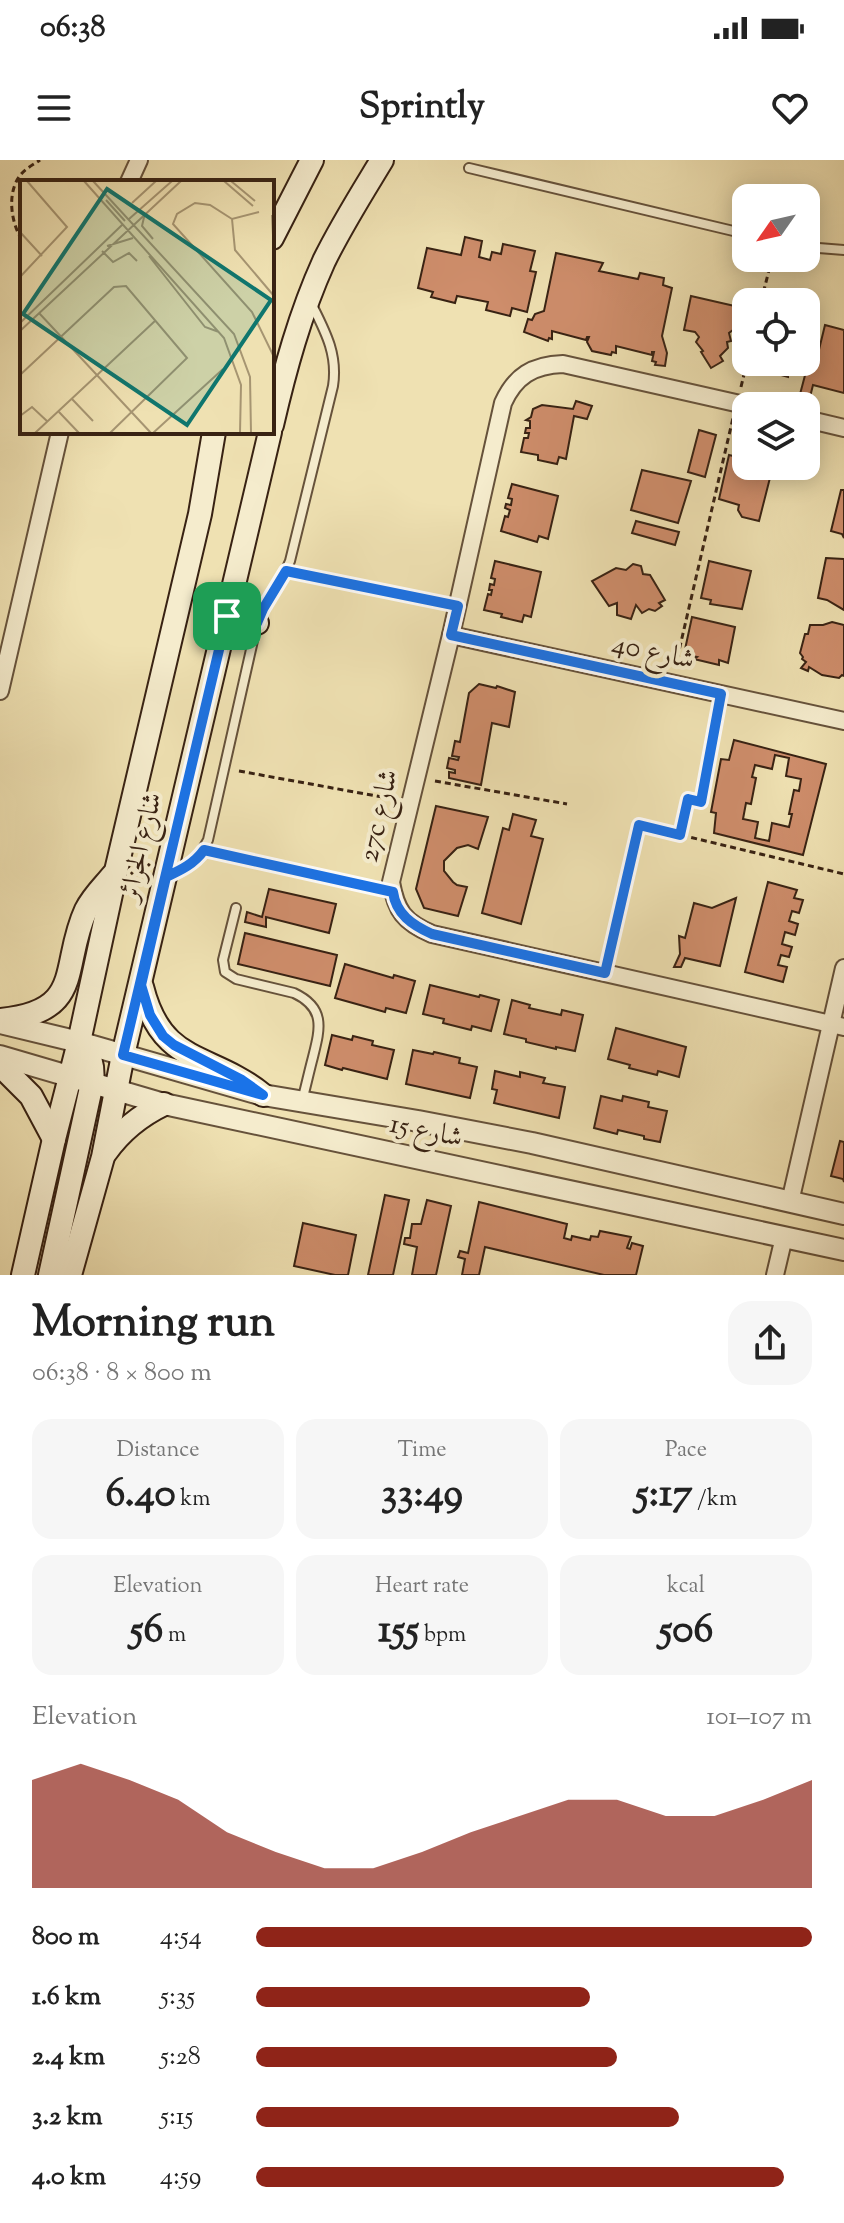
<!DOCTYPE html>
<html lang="en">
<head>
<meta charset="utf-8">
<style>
	body { margin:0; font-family:"Sorts Mill Goudy",Amiri,serif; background:#f6f6f6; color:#222; height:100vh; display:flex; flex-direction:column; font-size:30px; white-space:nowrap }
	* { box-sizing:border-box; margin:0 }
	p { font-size:26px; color:#767676 }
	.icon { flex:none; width:44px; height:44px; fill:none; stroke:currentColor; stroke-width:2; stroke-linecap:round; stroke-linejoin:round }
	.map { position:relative; height:1115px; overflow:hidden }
	.details { display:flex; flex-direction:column; background:#fff; flex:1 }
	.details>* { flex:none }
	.needle { width:52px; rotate:236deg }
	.fabs { position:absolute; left:732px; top:24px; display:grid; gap:16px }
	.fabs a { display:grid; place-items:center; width:88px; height:88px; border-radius:16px; background:#fff; box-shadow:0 4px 20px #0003; font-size:40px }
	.pin { position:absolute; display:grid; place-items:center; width:68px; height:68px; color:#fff; margin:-34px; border-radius:16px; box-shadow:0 4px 12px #0006 }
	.round { display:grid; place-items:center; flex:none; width:84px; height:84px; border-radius:24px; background:#f6f6f6 }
	.headline { display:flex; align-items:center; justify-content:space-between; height:136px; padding:0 32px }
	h1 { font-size:44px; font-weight:700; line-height:60px }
	.figures { display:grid; grid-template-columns:repeat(3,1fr); gap:12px; height:136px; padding:8px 32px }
	.figures div { display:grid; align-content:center; border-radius:20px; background:#f6f6f6; text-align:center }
	.figures b { font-size:40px; font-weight:700 }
	.figures small { font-size:22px; font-weight:400 }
	.figures p { font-size:22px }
	.chart { height:224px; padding:16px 32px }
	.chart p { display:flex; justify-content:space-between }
	.chart svg { width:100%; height:144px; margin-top:8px; fill:#8f2418; opacity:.7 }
	ul { padding:0 32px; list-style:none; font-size:26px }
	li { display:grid; grid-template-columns:128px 96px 1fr; align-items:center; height:60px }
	li i { height:20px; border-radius:10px; background:#8f2418 }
	.status { display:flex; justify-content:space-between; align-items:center; height:56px; padding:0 40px; background:#fff; direction:ltr }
	.status svg { height:22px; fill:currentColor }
	header { display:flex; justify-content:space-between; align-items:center; height:104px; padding:0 32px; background:#fff; font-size:36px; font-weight:700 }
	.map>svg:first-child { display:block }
</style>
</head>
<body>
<div class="status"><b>06:38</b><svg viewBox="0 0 49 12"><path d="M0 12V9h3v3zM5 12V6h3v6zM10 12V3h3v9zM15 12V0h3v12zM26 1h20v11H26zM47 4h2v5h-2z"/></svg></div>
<header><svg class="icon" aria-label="menu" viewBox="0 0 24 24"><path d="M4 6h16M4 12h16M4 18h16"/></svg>Sprintly<svg class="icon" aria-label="heart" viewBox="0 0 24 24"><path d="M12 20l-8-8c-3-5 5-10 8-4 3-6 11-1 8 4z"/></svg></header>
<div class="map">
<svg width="844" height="1115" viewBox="0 0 844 1115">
	<rect width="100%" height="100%" fill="#efe1b2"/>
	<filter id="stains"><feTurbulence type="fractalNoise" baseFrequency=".0025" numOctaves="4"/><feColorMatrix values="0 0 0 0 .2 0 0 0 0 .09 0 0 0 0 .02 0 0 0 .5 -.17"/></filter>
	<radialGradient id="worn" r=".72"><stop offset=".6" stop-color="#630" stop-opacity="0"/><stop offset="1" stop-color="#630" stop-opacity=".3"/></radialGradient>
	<!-- building -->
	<g fill="#ce8d6b" stroke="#382213" stroke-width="2" fill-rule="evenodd">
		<path d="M465 77 482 81 479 97 490 100 492 92 501 94 503 84 535 91 530 111 536 112 527 152 512 148 510 156 486 150 488 142 457 136 455 143 431 137 433 132 418 128 427 88 461 95Z"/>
		<path d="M556 93 603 103 599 111 638 119 640 113 664 118 663 125 672 128 662 176 667 193 665 206 655 205 656 202 652 201 654 192H652V195L616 186V193L612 192 611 195 592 191 587 182 589 177H587L586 180 552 171V179L549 178 548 181 524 172 528 159 532 160 535 154 544 151Z"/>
		<path d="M691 136 739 147 733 170 729 173 731 181 727 182 728 188 720 196 723 201 711 208 701 192 703 191 696 182 699 177 695 172 684 170Z"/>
		<path d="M825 165 844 170V233L813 225 810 237 815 239 814 242 799 238 808 204 815 206Z"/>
		<path d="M751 202H798L795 213 781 209 780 212 788 214V217L759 209V207L765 209 766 206Z"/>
		<path d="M576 241 592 246 587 259 574 256 566 299 559 297 557 304 538 300V295L521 292 524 278H528L529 273H525L526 268H530V261L526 260 531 257 533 249 542 245 573 249Z"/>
		<path d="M699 270 716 275 705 317 688 312Z"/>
		<path d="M729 295 746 299V306H773L759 361 742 357 738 350 739 345 719 339Z"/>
		<path d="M642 310 691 321 678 363 631 350Z"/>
		<path d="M512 324 558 336 548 379 539 376 537 382 501 371 505 356 508 357 510 350 505 348 506 344 511 345 512 339 508 338Z"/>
		<path d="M841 330H844V378L842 374 831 371Z"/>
		<path d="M636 361 679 372 675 385 632 373Z"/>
		<path d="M826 398 844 399V450L827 440 818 438Z"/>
		<path d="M495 401 541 412 531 457 524 455 522 462 501 457 502 454 484 450 488 434 491 435 492 430H489L490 424 494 425 495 419 491 418Z"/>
		<path d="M709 401 751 411 742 449 710 444 711 440 701 438Z"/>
		<path d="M633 404 641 406 643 414 650 415 665 440 659 443 662 446 655 451 649 449 642 453 636 445 631 459 617 455V443L609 446 592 421 616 408 626 410Z"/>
		<path d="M692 457 735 467 728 503 719 500V505L694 499 697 497 684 494Z"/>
		<path d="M832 462 844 465V516L842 515 839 518 822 515 809 507 808 511 801 508 806 502 802 499 803 497 800 493 805 474H808L810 465H823Z"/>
		<path d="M479 524 496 528 497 526 515 532 509 567 492 563 481 625 449 618V612L455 613V610L447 608 449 598 458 600 459 597 452 596 455 581 460 582 469 533Z"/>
		<path d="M734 580 826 604 803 695 714 673 716 653 711 652 721 599 729 600ZM775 595 789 598 786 616 801 619 799 631 794 630 789 654H792L789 667 772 663 769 681 755 678 758 662 743 659 746 643 751 644 756 618 752 617 755 605 772 609Z"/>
		<path d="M436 646 488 657 478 689 468 685 457 688 444 701V711L453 722 457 725 467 727 458 756 424 748 416 729Z"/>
		<path d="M513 654 536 660 531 676 543 679 521 764 482 753 503 668 509 670Z"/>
		<path d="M768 722 797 730 794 738 803 740 799 753 792 751 789 761 798 764 795 775 785 772 782 784 792 787 789 797 781 795 778 805 787 807 783 822 745 812Z"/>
		<path d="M269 729 336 744 329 773 266 757V767L245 762 247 752 262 757Z"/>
		<path d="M736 738 720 806 685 798 681 807H674L680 794 679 776 685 778 694 743 712 748Z"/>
		<path d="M245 773 337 795 330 826 238 804Z"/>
		<path d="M345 804 393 818 394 815 415 821 406 853 386 848 385 852 335 838Z"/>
		<path d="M430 825 479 837 480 835 499 840 491 871 472 866 471 870 443 863 444 859 423 854Z"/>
		<path d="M512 840 530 845 529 848 561 855 562 850 583 855 575 891 556 887V889L526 882V879L504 874Z"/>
		<path d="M616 868 686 887 679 917 658 911 657 915 629 908 630 905 608 899Z"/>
		<path d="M332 875 352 880 353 876 373 881 372 885 394 890 387 919 343 908 342 910 325 905Z"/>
		<path d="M413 890 433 894 434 892 460 898 459 903 477 907 470 938 406 924Z"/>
		<path d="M495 911 520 917V912L545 918 543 923 565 927 559 958 494 943 497 930 492 929Z"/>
		<path d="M601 936 622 941 623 936 649 942 648 947 667 951 660 982 644 979V976L618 970 617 974 594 968Z"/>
		<path d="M840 981 844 982V1022L843 1019 831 1016Z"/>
		<path d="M385 1035 409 1040 393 1115H368Z"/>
		<path d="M427 1040 451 1046 436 1115H412L417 1087 404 1084 405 1078H410L412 1064H421Z"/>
		<path d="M479 1042 567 1064 564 1078 571 1080 572 1076 590 1080 591 1076 598 1077 600 1071 631 1077 627 1088 630 1089 632 1083 643 1086 636 1115H604L485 1087 479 1115H462L465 1099 458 1097 460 1091 468 1093Z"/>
		<path d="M303 1063 356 1075 348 1115H335L294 1106Z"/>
	</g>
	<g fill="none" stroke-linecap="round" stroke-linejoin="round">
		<defs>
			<g id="service">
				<path d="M469 8 746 74"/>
				<path d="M806 87 844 90"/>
				<path d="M171 715 197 699 208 680 257 463C265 441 281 423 290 401L333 226C338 194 325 171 311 143"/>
				<path d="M236 748 223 800 225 812 236 819 294 833C326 848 320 869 313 897 309 912 306 926 302 941"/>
			</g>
			<g id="minor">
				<path d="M129 22 139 0"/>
				<path d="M749 246 563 204C533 205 515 216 503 243L451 475 391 722C396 751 404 762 432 774L844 867"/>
				<path d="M806 259 844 268"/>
				<path d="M451 475 844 561"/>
				<path d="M0 531 60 272"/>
				<path d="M790 1042 844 808"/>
				<path d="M775 1115 784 1077"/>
			</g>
			<g id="tertiary">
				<path d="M0 863 79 882 263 935 418 961 532 983 844 1054"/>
				<path d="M0 896 164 944 844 1090"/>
			</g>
			<g id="secondary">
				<path d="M272 78 312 0"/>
				<path d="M272 265C285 209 300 154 324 101 341 66 362 33 382 0"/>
				<path d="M227 456 257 463"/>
				<path d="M142 827C162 907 210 892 263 935"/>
				<path d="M0 860C86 852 60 806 86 750 93 736 104 726 113 715"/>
				<path d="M0 905 31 936 54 979"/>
				<path d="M106 992C121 971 141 955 164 944"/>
				<path d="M23 1115 54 979 79 882 116 711 200 354 214 272"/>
				<path d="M50 1115 92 923C94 906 91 895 79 882"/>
				<path d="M70 1115 103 997 123 895 270 272"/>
			</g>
		</defs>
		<!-- service casing -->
		<use href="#service" stroke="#66523b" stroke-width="12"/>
		<!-- minor casing -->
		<use href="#minor" stroke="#66523b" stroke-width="20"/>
		<!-- tertiary casing -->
		<use href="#tertiary" stroke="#66523b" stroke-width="24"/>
		<!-- secondary casing -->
		<use href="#secondary" stroke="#382213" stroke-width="26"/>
		<!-- path -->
		<g stroke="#382213" stroke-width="3" stroke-dasharray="6 4" stroke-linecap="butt">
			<path d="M22 80C11 63 7 34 19 17 24 9 33 5 40 0"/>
			<path d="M761 142 772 98"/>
			<path d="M741 227 747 202"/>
			<path d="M297 413 443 443"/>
			<path d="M675 508 733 258"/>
			<path d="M239 611 393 639"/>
			<path d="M435 621 567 644"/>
			<path d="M680 675 688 639 701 642 718 549"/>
			<path d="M215 693 376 728"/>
			<path d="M609 798 639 665 844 714"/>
		</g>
		<!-- service -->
		<use href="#service" stroke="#f5eccd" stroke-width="8"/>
		<!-- minor -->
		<use href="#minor" stroke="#f5eccd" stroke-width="16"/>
		<!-- tertiary -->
		<use href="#tertiary" stroke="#f5eccd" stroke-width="20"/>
		<!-- secondary -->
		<use href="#secondary" stroke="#f5eccd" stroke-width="22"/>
	</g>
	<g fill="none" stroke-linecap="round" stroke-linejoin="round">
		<defs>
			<path id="route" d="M227 456 123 895 263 935 242 920 174 885 163 876 150 855 141 825 166 717C181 710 194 704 204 690L393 732C396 754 412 765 432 774L605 813 639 665 680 675 688 639 701 642 721 534 451 475 458 446 286 411 263 449 257 463 227 456"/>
		</defs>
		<!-- route casing -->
		<use href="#route" stroke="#fff" stroke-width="16"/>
		<!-- route -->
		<use href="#route" stroke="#1a73e8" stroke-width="10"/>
	</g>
	<g text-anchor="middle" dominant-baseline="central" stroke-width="8" stroke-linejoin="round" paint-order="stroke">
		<!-- street labels -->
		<g font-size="28" fill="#382213" stroke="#f5eccd">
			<text transform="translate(653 493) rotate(12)">شارع 40</text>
			<text transform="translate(380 656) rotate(-77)">27c شارع</text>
			<text transform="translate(142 687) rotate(-77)">شارع الجزائر</text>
			<text transform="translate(426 972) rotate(12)">شارع 15</text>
		</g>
	</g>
	<!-- overview -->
	<g transform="translate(20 20)">
		<rect width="254" height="254" fill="#efe1b2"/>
		<path fill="none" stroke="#a69572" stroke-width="2" d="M64 1 204 158 221 205 220 253M73 1 214 154 230 197 231 253M204 1 233 26M211 1 235 21M86 20 105 41M112 23 136 1M239 32 212 39 190 25 175 23 157 34 153 44 232 132 254 177M125 33 122 46 133 59M252 35 254 75M109 39 152 1M212 39 215 70 254 116M0 52 22 76M87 66 113 58M82 71 93 82 109 73 117 81M129 76 185 147 199 152M0 97 47 47 7 1M19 133 131 253M0 143 102 45M0 151 161 1M0 195 94 107 106 106 167 178 90 253M52 219 73 241M39 232 59 253M0 236 12 227 28 242M15 253 136 140M133 253 203 189"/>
		<path fill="#0f766e" fill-opacity="0.15" stroke="#0f766e" stroke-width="4" d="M87 9 251 120 167 245 3 134Z"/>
		<rect width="254" height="254" fill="none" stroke="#382213" stroke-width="4"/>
	</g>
	<rect width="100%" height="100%" filter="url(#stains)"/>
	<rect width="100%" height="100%" fill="url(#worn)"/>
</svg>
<div class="fabs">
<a><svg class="needle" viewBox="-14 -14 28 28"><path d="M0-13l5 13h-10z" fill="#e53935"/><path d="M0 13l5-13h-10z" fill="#767676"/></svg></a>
<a><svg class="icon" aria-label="locate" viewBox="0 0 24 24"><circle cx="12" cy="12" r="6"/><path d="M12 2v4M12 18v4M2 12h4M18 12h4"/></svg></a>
<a><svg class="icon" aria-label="layers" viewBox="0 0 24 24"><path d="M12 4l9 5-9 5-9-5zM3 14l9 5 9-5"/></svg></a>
</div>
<div class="pin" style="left:227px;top:456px;background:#1e9e55"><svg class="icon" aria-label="arrive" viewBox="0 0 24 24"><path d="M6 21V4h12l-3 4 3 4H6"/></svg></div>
</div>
<section class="details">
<div class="headline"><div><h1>Morning run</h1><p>06:38 · 8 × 800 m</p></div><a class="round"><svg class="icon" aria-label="share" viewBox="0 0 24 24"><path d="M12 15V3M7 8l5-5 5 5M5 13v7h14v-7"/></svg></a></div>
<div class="figures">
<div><p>Distance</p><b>6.40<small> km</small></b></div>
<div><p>Time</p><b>33:49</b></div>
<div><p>Pace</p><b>5:17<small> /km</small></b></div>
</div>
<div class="figures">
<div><p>Elevation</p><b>56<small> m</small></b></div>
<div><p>Heart rate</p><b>155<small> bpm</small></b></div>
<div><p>kcal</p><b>506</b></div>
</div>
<div class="chart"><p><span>Elevation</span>101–107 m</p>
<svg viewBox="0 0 160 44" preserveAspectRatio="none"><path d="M0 44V11L10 6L20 11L30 17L40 27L50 33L60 38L70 38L80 33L90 27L100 22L110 17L120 17L130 22L140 22L150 17L160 11V44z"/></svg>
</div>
<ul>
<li><b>800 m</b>4:54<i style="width:100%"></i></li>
<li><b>1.6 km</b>5:35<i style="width:60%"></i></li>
<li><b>2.4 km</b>5:28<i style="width:65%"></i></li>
<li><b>3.2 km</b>5:15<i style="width:76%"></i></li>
<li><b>4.0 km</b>4:59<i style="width:95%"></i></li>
</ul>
</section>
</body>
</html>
